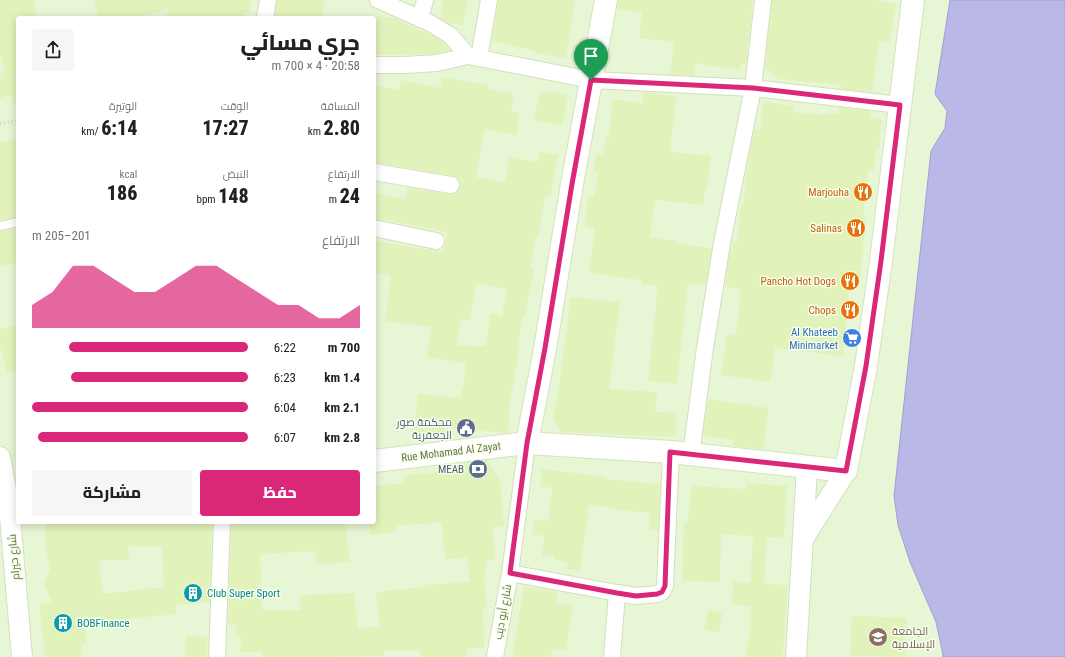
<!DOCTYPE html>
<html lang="ar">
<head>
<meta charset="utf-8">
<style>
	body { margin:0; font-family:"Roboto Condensed",Cairo,sans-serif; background:#f6f6f6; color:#202124; direction:rtl; height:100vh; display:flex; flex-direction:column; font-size:15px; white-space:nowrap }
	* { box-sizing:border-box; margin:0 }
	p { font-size:13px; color:#757577 }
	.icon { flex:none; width:22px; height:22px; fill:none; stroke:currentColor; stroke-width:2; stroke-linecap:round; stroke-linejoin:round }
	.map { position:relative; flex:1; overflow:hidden; direction:ltr }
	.side { position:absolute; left:16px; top:16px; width:360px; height:508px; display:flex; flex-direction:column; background:#fff; border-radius:4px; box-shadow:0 2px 10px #0003; direction:rtl }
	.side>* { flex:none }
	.pin { position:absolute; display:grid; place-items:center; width:34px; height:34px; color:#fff; margin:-41px -17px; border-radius:50% 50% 50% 0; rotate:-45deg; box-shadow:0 0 4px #0007 }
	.pin .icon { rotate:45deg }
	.round { display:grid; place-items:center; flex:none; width:42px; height:42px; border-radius:4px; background:#f6f6f6 }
	.headline { display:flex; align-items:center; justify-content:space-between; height:68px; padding:0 16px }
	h1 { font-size:22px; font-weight:800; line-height:30px }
	.stats { display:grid; grid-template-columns:repeat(3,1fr); gap:6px; height:68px; padding:4px 16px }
	.stats div { display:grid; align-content:center }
	.stats b { font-size:20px; font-weight:800 }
	.stats small { font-size:11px; font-weight:400 }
	.stats p { font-size:11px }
	.chart { height:112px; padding:8px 16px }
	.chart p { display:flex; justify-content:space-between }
	.chart svg { width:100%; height:72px; margin-top:4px; fill:#db2777; opacity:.7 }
	.action { display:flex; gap:8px; margin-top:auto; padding:8px 16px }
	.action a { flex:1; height:46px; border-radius:4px; background:#db2777; color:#fff; font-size:16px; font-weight:800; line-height:46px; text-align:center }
	.action a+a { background:#f6f6f6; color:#202124 }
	ul { padding:0 16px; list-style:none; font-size:13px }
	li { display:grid; grid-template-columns:64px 48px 1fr; align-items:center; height:30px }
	li i { height:10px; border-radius:5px; background:#db2777 }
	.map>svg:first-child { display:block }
</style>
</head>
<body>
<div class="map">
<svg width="1065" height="657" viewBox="0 0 1065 657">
	<rect width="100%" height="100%" fill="#f0fde4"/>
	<!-- residential -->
	<path fill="#e7f6d5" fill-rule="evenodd" d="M0 0H950L935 93 947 111 945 128 931 151 898 525 910 562 936 622 942 650 943 657H0ZM18 18H374V522H18Z"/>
	<!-- water -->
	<path fill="#bab8e6" stroke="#a19ed8" d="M950 0H1065V657H943L942 650 936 622 910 562 898 525 894 496 931 151 945 128 947 111 935 94Z"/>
	<!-- building -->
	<g fill="#e2f2bb" fill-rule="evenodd">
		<path d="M0 0H33L37 18H18V105H14L11 94 0 98V74L5 72 0 53Z"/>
		<path d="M94 0H250V13L245 12 246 18H195V16L167 18 168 9 137 18H99Z"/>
		<path d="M277 0H324L323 18H275Z"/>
		<path d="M443 0H468L463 25 454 23 453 26 440 18Z"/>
		<path d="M498 0H575L566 58 535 53V51L492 41Z"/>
		<path d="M618 0H753L746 64H741L740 70 696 63 694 76 670 74 674 42 639 38 642 12 617 9Z"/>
		<path d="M772 0H872L896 3 890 43 879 41 872 92 841 89V85L777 79 765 68Z"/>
		<path d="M374 16 394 18 431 35 445 43 450 50 436 54 374 55Z"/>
		<path d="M442 77 489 85 488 89 514 94 511 111 520 112 516 135 485 129 476 177 505 182 510 157 538 162 540 152 558 155 550 197 545 196 538 237H536L530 269 534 270 525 317 522 316 516 370 515 369 513 388H511L508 433 448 428V438L414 435 418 394 461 398 462 386H464L466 363 427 357 431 327 385 321 391 276 374 273V241L444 252 447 232 374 218V193L405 199 407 187 450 194H455L458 191 460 186V181L457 178 453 176 374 163V85L399 90 401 80 440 88ZM476 283 507 289 502 316 490 314 486 347 457 345 460 319 470 320Z"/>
		<path d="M540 91 554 94V92L568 95 562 126 534 120Z"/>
		<path d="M644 92 676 96 670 152 711 156 707 190H705L703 205 655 200 650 237 677 241V244L712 248 706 285 688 283 677 384 648 381 658 286 642 284V280L589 273 595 228 585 227 588 197H594L598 173 593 172 596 154 603 155 606 137 609 138 613 99 643 103Z"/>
		<path d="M763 102 795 106 794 112 826 115V113L838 115 839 107 870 111 869 118 882 120 879 149H876L874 170H869L863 216 866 217 860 279 850 278 843 356 775 348 770 382 721 375 727 334 736 335 741 289 725 287 730 250H732L733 241 737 242 741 205H743L749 155 754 129 760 130Z"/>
		<path d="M18 138V217L0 220V142Z"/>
		<path d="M18 228V263L0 266V231Z"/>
		<path d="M570 297 620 302 609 389 657 392 655 412 677 413 675 437 560 432 553 417 559 386 566 332H567Z"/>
		<path d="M18 325V370L7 372 0 346V329Z"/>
		<path d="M708 399 769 408 763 449 733 446 734 440 703 436Z"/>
		<path d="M487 460 500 479 504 526 493 527 495 560 488 559 484 577 487 607H483L484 648 467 649V657H420V650H384V656L340 657H262V652H241V637H236V625H228L231 522H345L350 561 317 565 315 551 260 554 262 610H301L300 595 354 593 358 629 380 626 376 592 423 587V585L469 582 468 558 445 559 442 522 395 526 396 532 371 535 369 522H374V486L405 483 404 475 452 471V464Z"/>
		<path d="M542 469 606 477V479L660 484 658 531 649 530 650 513 617 510V508L589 505 580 571 567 569 568 562 554 560V557L542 555 544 536 532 534 534 519 548 521 552 488 540 486Z"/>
		<path d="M747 483 787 486 784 538 767 537 764 584 788 585 783 657H745L750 639 751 606 732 604 733 582 750 583 753 536 721 534 720 582 682 581 684 522 687 523 692 486 746 489Z"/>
		<path d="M46 522H212L210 602 176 605 177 614 104 621V626L85 628 87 643H81L82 657H45L39 604 52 602 44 584 45 580 50 570 46 548ZM128 546H162L164 587 103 594 99 560H129Z"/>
		<path d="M524 586 558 592 556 603 573 606 566 651 553 649 551 657H512Z"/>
		<path d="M708 610 722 613 719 632 704 630Z"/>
		<path d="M852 616 907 618 905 657 850 656Z"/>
		<path d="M186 636 207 637V657H185Z"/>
	</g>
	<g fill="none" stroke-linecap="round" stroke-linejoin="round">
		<defs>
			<path id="service" d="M0 226 18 222"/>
			<g id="minor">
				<path d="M378 0 430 23 451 36 468 56 479 58 591 80 753 88 900 105"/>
				<path d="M265 18 268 0"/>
				<path d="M420 19 425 0"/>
				<path d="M479 58 489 0"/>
				<path d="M374 65H405L437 63 468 56"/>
				<path d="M374 172 451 185"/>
				<path d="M374 228 436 241"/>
				<path d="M691 455 705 348 722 243 753 88 763 0"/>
				<path d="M510 573 617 593 636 596 657 594 662 592 665 586 671 452"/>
				<path d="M217 657 222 522"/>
				<path d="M495 657 510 573 527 443"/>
				<path d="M612 657 617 593"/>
			</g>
			<g id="tertiary">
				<path d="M0 457 9 505 22 657"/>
				<path d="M805 536 846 471"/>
				<path d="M796 657 807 468"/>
			</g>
			<g id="secondary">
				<path d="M527 443 545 349 572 184 606 0"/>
				<path d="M374 461 527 443 671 452 846 471 866 366 881 261 913 0"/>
				<path d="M0 507 18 504"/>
			</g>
		</defs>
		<!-- service casing -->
		<use href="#service" stroke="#d3dfbc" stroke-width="10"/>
		<!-- minor casing -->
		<use href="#minor" stroke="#d3dfbc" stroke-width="18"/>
		<!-- tertiary casing -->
		<use href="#tertiary" stroke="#d3dfbc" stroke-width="22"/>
		<!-- secondary casing -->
		<use href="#secondary" stroke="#d6e3ba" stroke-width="24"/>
		<!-- path -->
		<path stroke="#c7d79e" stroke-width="2.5" stroke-dasharray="1 3" stroke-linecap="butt" d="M0 124 18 120"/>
		<!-- service -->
		<use href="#service" stroke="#fff" stroke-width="8"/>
		<!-- minor -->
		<use href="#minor" stroke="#fff" stroke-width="16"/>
		<!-- tertiary -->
		<use href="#tertiary" stroke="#fff" stroke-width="20"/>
		<!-- secondary -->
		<use href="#secondary" stroke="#fff" stroke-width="22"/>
	</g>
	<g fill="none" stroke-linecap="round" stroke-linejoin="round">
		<defs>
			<path id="route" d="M591 80 753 88 900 105 881 261 866 366 846 471 670 452 665 586 662 592 657 594 636 596 617 593 510 573 527 443 545 348 572 184Z"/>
		</defs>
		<!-- route casing -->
		<use href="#route" stroke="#fff" stroke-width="8"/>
		<!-- route -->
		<use href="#route" stroke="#db2777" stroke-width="5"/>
	</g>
	<!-- icons -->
	<defs>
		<symbol id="restaurant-disc" viewBox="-11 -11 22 22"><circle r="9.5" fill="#e8710a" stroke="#f5ffeb"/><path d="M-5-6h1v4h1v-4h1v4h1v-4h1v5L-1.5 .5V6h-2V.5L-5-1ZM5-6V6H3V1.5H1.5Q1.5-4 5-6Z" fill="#fff"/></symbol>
		<symbol id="supermarket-disc" viewBox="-11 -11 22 22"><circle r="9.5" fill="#3f7fe0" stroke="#f5ffeb"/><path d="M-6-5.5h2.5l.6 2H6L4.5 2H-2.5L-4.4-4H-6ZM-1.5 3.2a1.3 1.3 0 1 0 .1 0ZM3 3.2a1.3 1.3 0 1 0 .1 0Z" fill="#fff"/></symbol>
		<symbol id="civic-disc" viewBox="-11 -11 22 22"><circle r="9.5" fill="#5c6f8a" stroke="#f5ffeb"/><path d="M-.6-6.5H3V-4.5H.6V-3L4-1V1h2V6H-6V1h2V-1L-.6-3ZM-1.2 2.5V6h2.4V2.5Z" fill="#fff"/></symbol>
		<symbol id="bank-disc" viewBox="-11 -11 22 22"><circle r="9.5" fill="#5c6f8a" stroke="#f5ffeb"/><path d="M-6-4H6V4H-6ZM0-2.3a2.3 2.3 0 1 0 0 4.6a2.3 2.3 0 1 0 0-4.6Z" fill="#fff"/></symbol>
		<symbol id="building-disc" viewBox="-11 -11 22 22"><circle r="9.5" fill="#0f9aa8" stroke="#f5ffeb"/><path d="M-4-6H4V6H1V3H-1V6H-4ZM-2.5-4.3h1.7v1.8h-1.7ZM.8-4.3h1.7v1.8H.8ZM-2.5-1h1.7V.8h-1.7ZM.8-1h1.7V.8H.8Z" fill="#fff"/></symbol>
		<symbol id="university-disc" viewBox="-11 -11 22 22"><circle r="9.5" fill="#8d6e63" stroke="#f5ffeb"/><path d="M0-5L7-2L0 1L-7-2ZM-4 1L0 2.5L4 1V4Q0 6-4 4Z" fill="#fff"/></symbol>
	</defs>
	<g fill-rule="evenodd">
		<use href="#restaurant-disc" x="852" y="181" width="22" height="22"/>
		<use href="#restaurant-disc" x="845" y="217" width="22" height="22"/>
		<use href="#restaurant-disc" x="839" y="270" width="22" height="22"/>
		<use href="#restaurant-disc" x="839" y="299" width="22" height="22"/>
		<use href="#supermarket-disc" x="841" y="327" width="22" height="22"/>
		<use href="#civic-disc" x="455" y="417" width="22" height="22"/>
		<use href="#bank-disc" x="467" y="458" width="22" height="22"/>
		<use href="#building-disc" x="182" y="582" width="22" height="22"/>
		<use href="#building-disc" x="52" y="612" width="22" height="22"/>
		<use href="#university-disc" x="867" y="626" width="22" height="22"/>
	</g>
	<g text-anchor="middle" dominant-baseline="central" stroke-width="3" stroke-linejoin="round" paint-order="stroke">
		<!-- food labels -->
		<g font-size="11" fill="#c56008" stroke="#f5ffeb" text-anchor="end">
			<text x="849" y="192">Marjouha</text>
			<text x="842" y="228">Salinas</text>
			<text x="836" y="281">Pancho Hot Dogs</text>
			<text x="836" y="310">Chops</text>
		</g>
		<!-- shop labels -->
		<g font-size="11" fill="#366cbe" stroke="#f5ffeb" text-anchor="end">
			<text x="838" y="332">Al Khateeb<tspan x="838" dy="13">Minimarket</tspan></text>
		</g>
		<!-- service labels -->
		<g font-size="11" fill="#4e5e75" stroke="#f5ffeb" text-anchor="end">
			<text x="452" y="422">محكمة صور<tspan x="452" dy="13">الجعفرية</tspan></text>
			<text x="464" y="469">MEAB</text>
		</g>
		<!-- street labels -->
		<g font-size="11" fill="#6b7549" stroke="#f5ffeb">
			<text transform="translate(451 452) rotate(-7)">Rue Mohamad Al Zayat</text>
			<text transform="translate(14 557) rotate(-95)">شارع حيرام</text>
			<text transform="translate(503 612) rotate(-80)">شارع أبو ديب</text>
		</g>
		<!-- culture labels -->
		<g font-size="11" fill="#0d838f" stroke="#f5ffeb" text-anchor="start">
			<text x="207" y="593">Club Super Sport</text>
			<text x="77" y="623">BOBFinance</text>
		</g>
		<!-- education labels -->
		<g font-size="11" fill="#785e54" stroke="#f5ffeb" text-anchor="start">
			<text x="892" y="631">الجامعة<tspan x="892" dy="13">الإسلامية</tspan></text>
		</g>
	</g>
</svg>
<div class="pin" style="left:591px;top:80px;background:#1e9e55"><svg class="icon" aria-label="arrive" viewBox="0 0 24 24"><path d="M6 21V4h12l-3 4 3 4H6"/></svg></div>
<section class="side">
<div class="headline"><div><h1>جري مسائي</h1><p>20:58 · 4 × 700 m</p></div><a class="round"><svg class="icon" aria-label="share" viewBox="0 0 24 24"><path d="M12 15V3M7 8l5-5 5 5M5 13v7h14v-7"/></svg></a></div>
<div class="stats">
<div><p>المسافة</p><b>2.80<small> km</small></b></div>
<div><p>الوقت</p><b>17:27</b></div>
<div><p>الوتيرة</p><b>6:14<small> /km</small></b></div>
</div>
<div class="stats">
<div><p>الارتفاع</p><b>24<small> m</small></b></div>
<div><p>النبض</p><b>148<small> bpm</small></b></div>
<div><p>kcal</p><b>186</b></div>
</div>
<div class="chart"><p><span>الارتفاع</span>201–205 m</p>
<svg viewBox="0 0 160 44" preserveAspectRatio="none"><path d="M0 44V30L10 22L20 6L30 6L40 14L50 22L60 22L70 14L80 6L90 6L100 14L110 22L120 30L130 30L140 38L150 38L160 30V44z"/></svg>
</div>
<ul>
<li><b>700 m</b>6:22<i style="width:83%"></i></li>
<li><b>1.4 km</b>6:23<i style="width:82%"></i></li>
<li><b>2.1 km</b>6:04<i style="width:100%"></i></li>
<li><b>2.8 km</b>6:07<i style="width:97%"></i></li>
</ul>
<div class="action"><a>حفظ</a><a>مشاركة</a></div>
</section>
</div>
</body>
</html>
